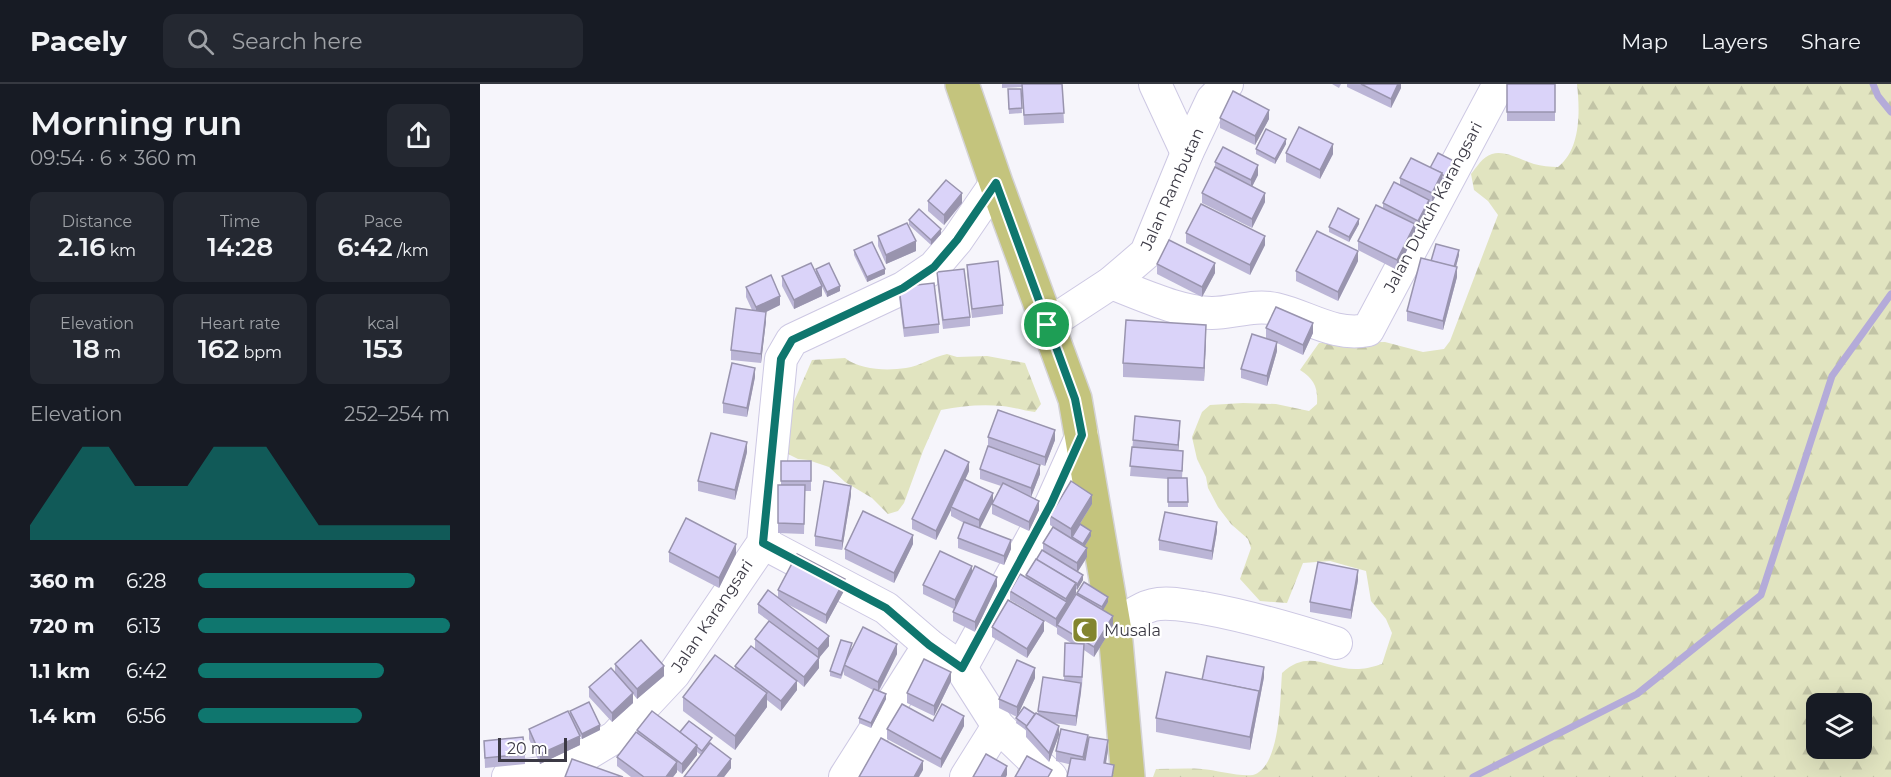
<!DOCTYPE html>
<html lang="en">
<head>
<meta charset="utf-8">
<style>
	body { margin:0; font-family:Montserrat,sans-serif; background:#242831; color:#f1f3f6; height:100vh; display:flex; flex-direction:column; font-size:22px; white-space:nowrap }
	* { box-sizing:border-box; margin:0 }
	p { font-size:20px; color:#9ea1a6 }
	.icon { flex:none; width:33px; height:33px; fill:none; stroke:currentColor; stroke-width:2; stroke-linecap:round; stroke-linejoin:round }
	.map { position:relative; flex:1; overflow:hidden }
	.panel { display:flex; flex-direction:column; background:#171b24; width:480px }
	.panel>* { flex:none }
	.buttons { position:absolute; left:1326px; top:609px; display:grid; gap:12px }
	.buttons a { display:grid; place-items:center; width:66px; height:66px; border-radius:12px; background:#171b24; box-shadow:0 6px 24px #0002; font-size:30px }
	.scale { position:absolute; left:18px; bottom:15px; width:69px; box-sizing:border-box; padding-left:6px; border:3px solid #3b3944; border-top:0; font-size:16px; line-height:21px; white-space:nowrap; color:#3b3944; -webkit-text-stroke:4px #fff; paint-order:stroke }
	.pin { position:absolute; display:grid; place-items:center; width:51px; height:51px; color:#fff; margin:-26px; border:3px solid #fff; border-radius:50%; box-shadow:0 2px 6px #0007 }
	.round { display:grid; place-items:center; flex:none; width:63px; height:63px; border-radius:12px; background:#242831 }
	.headline { display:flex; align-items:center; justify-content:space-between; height:102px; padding:0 30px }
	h1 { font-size:33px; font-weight:600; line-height:45px }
	.metrics { display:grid; grid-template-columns:repeat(3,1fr); gap:9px; height:102px; padding:6px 30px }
	.metrics div { display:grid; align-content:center; border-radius:12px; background:#242831; text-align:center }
	.metrics b { font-size:26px; font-weight:600 }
	.metrics small { font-size:16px; font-weight:400 }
	.metrics p { font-size:16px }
	.chart { height:168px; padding:12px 30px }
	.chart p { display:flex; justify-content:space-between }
	.chart svg { width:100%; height:108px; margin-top:6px; fill:#0f766e; opacity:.7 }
	ul { padding:0 30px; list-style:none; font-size:20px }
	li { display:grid; grid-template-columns:96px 72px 1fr; align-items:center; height:45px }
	li i { height:15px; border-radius:8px; background:#0f766e }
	header { display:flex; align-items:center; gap:36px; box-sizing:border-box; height:84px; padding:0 30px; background:#171b24; border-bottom:2px solid #363941 }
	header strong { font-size:28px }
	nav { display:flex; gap:33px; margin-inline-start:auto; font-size:21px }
	.search { width:420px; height:54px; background:#242831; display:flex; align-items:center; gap:15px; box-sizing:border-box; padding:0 21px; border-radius:12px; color:#9ea1a6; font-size:22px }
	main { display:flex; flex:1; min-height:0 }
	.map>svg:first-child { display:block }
</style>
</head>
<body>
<header>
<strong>Pacely</strong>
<div class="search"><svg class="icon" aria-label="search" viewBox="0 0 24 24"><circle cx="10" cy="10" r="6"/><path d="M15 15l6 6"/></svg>Search here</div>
<nav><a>Map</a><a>Layers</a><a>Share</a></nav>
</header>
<main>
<section class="panel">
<div class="headline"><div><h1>Morning run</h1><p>09:54 · 6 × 360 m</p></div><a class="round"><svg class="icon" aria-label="share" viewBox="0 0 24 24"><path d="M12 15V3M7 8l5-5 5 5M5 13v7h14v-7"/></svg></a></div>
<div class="metrics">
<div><p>Distance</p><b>2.16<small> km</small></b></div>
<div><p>Time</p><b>14:28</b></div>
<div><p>Pace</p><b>6:42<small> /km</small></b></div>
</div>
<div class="metrics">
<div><p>Elevation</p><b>18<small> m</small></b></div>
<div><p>Heart rate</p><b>162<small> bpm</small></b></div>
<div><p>kcal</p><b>153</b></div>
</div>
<div class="chart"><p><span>Elevation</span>252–254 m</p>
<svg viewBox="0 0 160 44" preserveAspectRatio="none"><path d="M0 44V38L10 22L20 6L30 6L40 22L50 22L60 22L70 6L80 6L90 6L100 22L110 38L120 38L130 38L140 38L150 38L160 38V44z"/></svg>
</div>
<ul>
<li><b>360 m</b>6:28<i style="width:86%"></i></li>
<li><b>720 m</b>6:13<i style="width:100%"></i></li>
<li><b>1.1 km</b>6:42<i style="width:74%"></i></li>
<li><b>1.4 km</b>6:56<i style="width:65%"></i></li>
</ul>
</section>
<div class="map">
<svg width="1411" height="693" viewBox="0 0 1411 693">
	<defs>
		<pattern id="forest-firs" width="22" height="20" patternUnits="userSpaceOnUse" patternTransform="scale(1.5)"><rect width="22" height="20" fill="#e1e4c0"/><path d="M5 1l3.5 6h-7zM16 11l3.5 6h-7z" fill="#c2c4a6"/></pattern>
	</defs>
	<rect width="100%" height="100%" fill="#f6f5fb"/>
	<!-- forest -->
	<g fill="url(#forest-firs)" fill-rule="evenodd">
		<path d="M1097 0H1411V693H673L676 685C691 685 707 684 722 685 736 686 760 693 773 691 801 683 800 613 802 589 831 563 848 587 879 585 886 585 895 582 902 580L912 549 906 535 891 517 886 487 850 477 823 479 807 519 780 517 760 495 771 464 768 455 751 440 738 423 728 404 726 393 717 375 712 353 722 328 730 321 763 319 796 320 829 327 837 320C838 303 834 295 820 286L839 259 905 258 943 268 964 265 970 257 1018 131 1008 117 994 106 991 90C997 83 1002 73 1012 70 1025 66 1041 76 1054 80 1061 82 1070 83 1078 83 1101 65 1100 27 1097 0ZM1336 620H1382V664H1336Z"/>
		<path d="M467 270 477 273 507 272 545 279 561 320 555 328C544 327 534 323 522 322 501 320 482 322 461 326L443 367 424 419 418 427 408 430 392 414 365 398 349 383 328 376 318 375 308 370 302 345 332 276 365 274C380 286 407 287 426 284 440 282 452 273 467 270Z"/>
	</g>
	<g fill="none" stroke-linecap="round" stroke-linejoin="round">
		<!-- stream -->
		<g stroke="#b4abd9" stroke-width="7">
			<path d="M1393 0 1398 12 1411 28"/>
			<path d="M993 693 1157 610 1281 511 1352 292 1411 210"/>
		</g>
		<defs>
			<g id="minor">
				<path d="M675 0 707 69"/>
				<path d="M631 199C661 210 700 229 732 229 753 229 774 220 796 225 827 232 854 253 888 246L1019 0"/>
				<path d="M567 241 631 199 666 169 707 69 732 16 747 0"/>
				<path d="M283 459 406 524 449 561 481 584 518 642 571 693"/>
				<path d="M635 547C646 535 657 525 673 521 688 517 707 522 723 524 768 532 812 545 856 559"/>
				<path d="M481 584 571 420 602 351"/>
				<path d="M28 693 79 687 135 653 194 590 283 459 301 275 312 256 423 204 454 183 477 156 516 99"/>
				<path d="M365 693 449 561"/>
				<path d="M486 693 518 642"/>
			</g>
			<path id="major" d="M482 0 516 99 595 315 635 547 648 693"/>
		</defs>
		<!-- minor casing -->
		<use href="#minor" stroke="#cdc8e3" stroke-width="34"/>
		<!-- major casing -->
		<use href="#major" stroke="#d4d3d6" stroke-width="36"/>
		<!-- minor -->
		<use href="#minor" stroke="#fff" stroke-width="32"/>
		<!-- major -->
		<use href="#major" stroke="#c4c47d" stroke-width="33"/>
	</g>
	<!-- wall -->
	<g fill="#bbb5d6">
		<path d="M522 0H582L584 39 544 41 542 3 522 4Z"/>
		<path d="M852 0H861L859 4Z"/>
		<path d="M867 0H921V4L911 24 867 3Z"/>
		<rect x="1027" y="0" width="48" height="37"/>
		<path d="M528 5H541L542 29 529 30Z"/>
		<path d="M740 34 789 35 775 61 740 44Z"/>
		<path d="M806 60 795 80 776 70V65Z"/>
		<path d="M806 69 853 70 840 95 806 78Z"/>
		<path d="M735 78 778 91 772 102 785 118 772 144 722 119V109L735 83Z"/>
		<path d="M974 82 966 98 962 95V99L952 119 949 118V125L938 146 935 145V150L917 186 878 166V157L903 124V119L920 101V94L950 84Z"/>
		<path d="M448 117 482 119 464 141 448 127Z"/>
		<path d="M429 136 461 150 451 161 429 141Z"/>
		<path d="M879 140 869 158 849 148V143Z"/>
		<path d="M706 149 785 161 770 191 706 159Z"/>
		<path d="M398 152 436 167 406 180 398 162Z"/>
		<path d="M374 166 405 190 387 198 374 171Z"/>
		<path d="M979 171 976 183 977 193 963 246 927 237V227L951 177Z"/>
		<path d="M878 177 858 217 816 197V187Z"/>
		<path d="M677 180 735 189 722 213 677 190Z"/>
		<path d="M487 181 523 221V230L492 234 487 190Z"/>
		<path d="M336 185 360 207 347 213 337 193 342 212 314 225 302 202V192L336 189Z"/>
		<path d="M457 188 490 233V242L463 245 457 197Z"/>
		<path d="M266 203 300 221 286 228V237L281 279 251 276V266L272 226 266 213Z"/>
		<path d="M419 203 459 240V249L424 253 419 213Z"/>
		<path d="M786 244 833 249 823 271 797 259V267L787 302 761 294V285L789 255 786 254Z"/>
		<path d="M726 255 724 297 643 293V279Z"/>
		<path d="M275 293 267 333 243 329V319Z"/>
		<path d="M700 347 698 367 703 377 702 394H707L708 423H688V395L650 392 653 356Z"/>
		<path d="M508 353 575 356 565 382 508 362Z"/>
		<path d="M267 368 255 416 218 407V397Z"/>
		<path d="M301 377H331V407H325L324 450 298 449V401H301Z"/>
		<path d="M500 385 560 390 551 413 559 426 549 447 512 430V420L521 402 500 395Z"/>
		<path d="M489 387 485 396 513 418 500 444 531 465 524 481 478 464V454L484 439 471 432V426L456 456 432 445V435Z"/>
		<path d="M371 411 362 466 335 462V452Z"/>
		<path d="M612 420 600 440 611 452 605 462 607 473 598 487 603 496 597 506 596 505V509L587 525 597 511V509L628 518 623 526 633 542 614 573 604 566 602 602 596 642 573 639 579 651 569 678 546 653V646L536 639 537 633 519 624V615L555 594 537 632 558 630V627L584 596 585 559H591L577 550V544L530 516V507L546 494V491L563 466V459L573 443 570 441V432Z"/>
		<path d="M737 447 732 476 679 466V456Z"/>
		<path d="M433 460 414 499 365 475V465Z"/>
		<path d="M189 468 256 470 239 504 189 478Z"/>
		<path d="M492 488 517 502 495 548 473 537V528L474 525 443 510V501Z"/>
		<path d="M878 496 871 535 830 528V518Z"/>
		<path d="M365 505 346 540 305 519 349 562 339 574V584L324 603 317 597V606L301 627 287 616V623L255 666 203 627V613L255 585V582L275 565V555L289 537 278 529V520L298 514V506Z"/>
		<path d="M512 543 564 547 547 574 512 553Z"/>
		<path d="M372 564 417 570 399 607 406 615 391 644 379 639V634L393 606 364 591V587L361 595 350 592V587Z"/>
		<path d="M135 580 184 592 157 615 153 610V619L132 638 109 613V603L135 588Z"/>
		<path d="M784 593 770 666 676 648V634L722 596Z"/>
		<path d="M471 597 454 632 427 619V609Z"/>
		<path d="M90 627 120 646 102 655 91 633 100 661 60 680 49 655V645L90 632Z"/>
		<path d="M453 637 484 642 461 684 407 655V645Z"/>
		<path d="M157 646 200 648 232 659 231 660 251 684 244 693H204L221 671 217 668V671L202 690 197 686V688L193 693H151L137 682V673L157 648Z"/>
		<path d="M608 651 604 676 628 666 626 680 634 691 576 677V667Z"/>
		<path d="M4 657 45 670V680L5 684Z"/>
	</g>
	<!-- shaded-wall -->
	<g fill="#9994ae">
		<path d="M918 0H921V4L911 24V15Z"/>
		<path d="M789 26V35L775 61V52Z"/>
		<path d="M806 55V60L795 80V75Z"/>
		<path d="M853 60V70L840 95V86Z"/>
		<path d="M974 77V82L966 98V93Z"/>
		<path d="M778 81V91L771 105V96Z"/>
		<path d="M962 89V99L952 119V109Z"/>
		<path d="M482 109V119L464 141V131Z"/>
		<path d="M785 109V118L772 144V135Z"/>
		<path d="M949 116V125L938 146V137Z"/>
		<path d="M879 135V140L869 158V153Z"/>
		<path d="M935 140V150L917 186V176Z"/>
		<path d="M461 145V150L451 161V156Z"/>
		<path d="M785 152V161L770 191V181Z"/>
		<path d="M436 157V167L406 180V171Z"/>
		<path d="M979 166V171L974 190V185Z"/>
		<path d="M878 167V177L858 217V208Z"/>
		<path d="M735 179V189L722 213V203Z"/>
		<path d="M977 183V193L963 246V237Z"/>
		<path d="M405 185V190L387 198V193Z"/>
		<path d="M342 202V212L314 225V216Z"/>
		<path d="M360 202V207L347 213V208Z"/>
		<path d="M300 212V221L286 228V237L281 279V270L276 233V223Z"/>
		<path d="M833 239V249L823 271V261Z"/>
		<path d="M726 241V255L724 297V284Z"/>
		<path d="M797 258V267L787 302V292Z"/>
		<path d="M275 284V293L267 333V324Z"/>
		<path d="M700 337V347L698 371V361Z"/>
		<path d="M575 346V356L565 382V373Z"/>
		<path d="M267 358V368L255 416V406Z"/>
		<path d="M489 378V387L472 423H471V426L456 456V447Z"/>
		<path d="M560 381V390L551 413V404Z"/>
		<path d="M371 402V411L362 466V457Z"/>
		<path d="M513 409V418L499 446V436Z"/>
		<path d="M612 411V420L591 454V445Z"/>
		<path d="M559 417V426L549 447V438Z"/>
		<path d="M737 438V447L732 476V467Z"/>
		<path d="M611 447V452L603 465V460Z"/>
		<path d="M433 451V460L414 499V489Z"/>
		<path d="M531 456V465L524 481V472Z"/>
		<path d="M256 460V470L239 504V494Z"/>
		<path d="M607 464V473L597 489V479Z"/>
		<path d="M492 482V492L475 526V516Z"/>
		<path d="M878 486V496L871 535V526Z"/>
		<path d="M603 491V496L597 506V501Z"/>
		<path d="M517 493V502L495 548V538Z"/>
		<path d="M365 495V505L346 540V531Z"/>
		<path d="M596 499V509L587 524V528L577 541 576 544V535L586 519V515Z"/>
		<path d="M628 513V518L622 528V523Z"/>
		<path d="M633 532V542L614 573V563Z"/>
		<path d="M564 537V547L547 574V565Z"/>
		<path d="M349 552V562L338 575V565Z"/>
		<path d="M417 560V570L398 608V598Z"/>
		<path d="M339 574V584L324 603V593Z"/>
		<path d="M184 582V592L157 615V605Z"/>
		<path d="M784 583V593L770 666V653Z"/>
		<path d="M555 584V594L537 633V623Z"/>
		<path d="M471 588V597L454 632V622Z"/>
		<path d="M317 597V606L301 627V617Z"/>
		<path d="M601 599V608L596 642V632Z"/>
		<path d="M153 609V619L132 638V629Z"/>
		<path d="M287 609V623L255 666V652Z"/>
		<path d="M406 610V615L391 644V639Z"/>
		<path d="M484 632V642L461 684V675Z"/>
		<path d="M120 641V646L102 655V650Z"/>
		<path d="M579 642V651L569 678V669Z"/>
		<path d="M608 651V660L603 683V673Z"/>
		<path d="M100 652V661L60 680V670Z"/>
		<path d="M628 656V666L624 689V679Z"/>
		<path d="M217 661V671L202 690V680Z"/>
		<path d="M251 675V684L244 693H237Z"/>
		<path d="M443 677V686L439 693H434Z"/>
		<path d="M197 678V688L193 693H186Z"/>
		<path d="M527 682V691L526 693H521Z"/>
	</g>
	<!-- building -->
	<g fill="#dad3f9" stroke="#9994ae" stroke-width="1.5">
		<path d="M542 0H582L584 29 544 31Z"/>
		<path d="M881 0H918L911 15Z"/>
		<rect x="1027" y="0" width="48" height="28"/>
		<path d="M528 5H541L542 24 529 25Z"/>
		<path d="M753 7 789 26 775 52 740 34Z"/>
		<path d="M819 43 853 60 840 86 806 69Z"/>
		<path d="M786 45 806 55 795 75 776 65Z"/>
		<path d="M743 63 778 81 771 96 735 78Z"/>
		<path d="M958 69 974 77 966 93 961 90 962 89 950 84Z"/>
		<path d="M931 74 962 89 952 109 920 94Z"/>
		<path d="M735 83 785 109 772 135 722 109Z"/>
		<path d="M466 96 482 109 464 131 448 117Z"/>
		<path d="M914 98 949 116 938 137 903 119Z"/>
		<path d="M721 120 785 152 770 181 706 149Z"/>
		<path d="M896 121 935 140 917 176 878 157Z"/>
		<path d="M858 124 879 135 869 153 849 143Z"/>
		<path d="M439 125 461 145 451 156 429 136Z"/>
		<path d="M427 139 436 157 406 171 398 152Z"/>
		<path d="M837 147 878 167 858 208 816 187Z"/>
		<path d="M689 156 735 179 722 203 677 180Z"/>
		<path d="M392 158 405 185 387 193 374 166Z"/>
		<path d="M956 160 979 166 974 183 951 177Z"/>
		<path d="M941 174 977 183 963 237 927 227Z"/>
		<path d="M518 177 523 221 492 225 487 181Z"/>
		<path d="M331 179 342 202 314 216 302 192Z"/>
		<path d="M349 179 360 202 347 208 336 185Z"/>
		<path d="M484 185 490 233 463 236 457 188Z"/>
		<path d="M291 191 300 212 276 223 266 203Z"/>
		<path d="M454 199 459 240 424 244 419 203Z"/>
		<path d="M796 223 833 239 823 261 786 244Z"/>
		<path d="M256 224 286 228 281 270 251 266Z"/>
		<path d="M646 236 726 241 724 284 643 279Z"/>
		<path d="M772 250 797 258 787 292 761 285Z"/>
		<path d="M252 279 275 284 267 324 243 319Z"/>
		<path d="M518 326 575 346 565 373 508 353Z"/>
		<path d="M655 332 700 337 698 361 653 356Z"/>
		<path d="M231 349 267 358 255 406 218 397Z"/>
		<path d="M508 362 560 381 551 404 500 385Z"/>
		<path d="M652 363 703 367 702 387 650 382Z"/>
		<path d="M465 366 489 378 456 447 432 435Z"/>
		<rect x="301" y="377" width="30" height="20"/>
		<path d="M688 394H707L708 418H688Z"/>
		<path d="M484 395 513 409 499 436 471 423Z"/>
		<path d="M344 397 371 402 362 457 335 452Z"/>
		<path d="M591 397 612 411 591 445 570 432Z"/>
		<path d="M523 399 559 417 549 438 512 420Z"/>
		<path d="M298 401H325L324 440 298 439Z"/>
		<path d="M383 427 433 451 414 489 365 465Z"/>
		<path d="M685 428 737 438 732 467 679 456Z"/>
		<path d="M206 434 256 460 239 494 189 468Z"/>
		<path d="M484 438 531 456 524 472 478 454Z"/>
		<path d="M600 440 611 447 603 460 592 453Z"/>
		<path d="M573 443 607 464 597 479 563 459Z"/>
		<path d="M562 466 603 491 597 501 595 500 596 499 556 476Z"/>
		<path d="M460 467 492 482 475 516 443 501Z"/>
		<path d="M317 470 365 495 346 531 298 506Z"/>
		<path d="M556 475 596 499 586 515 546 491Z"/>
		<path d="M838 478 878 486 871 526 830 518Z"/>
		<path d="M495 482 517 493 495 538 473 528Z"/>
		<path d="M540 490 587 518 576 535 530 507Z"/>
		<path d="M604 498 628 513 622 523 597 509Z"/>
		<path d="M288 506 349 552 338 565 278 520Z"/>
		<path d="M596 510 633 532 614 563 577 541Z"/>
		<path d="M528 516 564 537 547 565 512 543Z"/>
		<path d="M289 537 339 574 324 593 275 555Z"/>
		<path d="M383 543 417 560 398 598 364 581Z"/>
		<path d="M161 556 184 582 157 605 135 580Z"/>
		<path d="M361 556 372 559 361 591 350 587Z"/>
		<path d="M585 559 604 560 602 593 584 592Z"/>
		<path d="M271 562 317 597 301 617 255 582Z"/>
		<path d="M235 571 287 609 255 652 203 613Z"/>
		<path d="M727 572 784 583 779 611V607L722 596Z"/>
		<path d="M444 575 471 588 454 622 427 609Z"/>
		<path d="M537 576 555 584 537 623 519 615Z"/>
		<path d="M131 584 153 609 132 629 109 603Z"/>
		<path d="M686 588 779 607 770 653 676 634Z"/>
		<path d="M563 593 601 599 596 632 558 627Z"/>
		<path d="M394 605 406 610 391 639 379 634Z"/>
		<path d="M109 618 120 641 102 650 90 627Z"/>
		<path d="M422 620 453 637 462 620 484 632 461 675 407 645Z"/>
		<path d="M544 623 555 630 547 642 536 634Z"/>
		<path d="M88 627 100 652 60 670 49 645Z"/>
		<path d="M172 627 217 661 202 680 157 646Z"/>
		<path d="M556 629 579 642 569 669 546 643Z"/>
		<path d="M209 637 232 654 222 667 217 663V661L200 648Z"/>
		<path d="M581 645 608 651 603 673 576 667Z"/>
		<path d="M156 648 197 678 186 693H164L137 673Z"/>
		<path d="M43 653 45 670 5 674 4 657Z"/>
		<path d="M609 653 628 656 624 679 634 681 632 693H587L591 674 605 676Z"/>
		<path d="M401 654 443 677 434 693H379Z"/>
		<path d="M230 659 251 675 237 693H204Z"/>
		<path d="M506 670 527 682 521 693H493Z"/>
		<path d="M547 672 572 686 568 693H535Z"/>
		<path d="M92 675 143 693H85Z"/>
	</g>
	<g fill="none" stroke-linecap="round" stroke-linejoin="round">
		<defs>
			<path id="route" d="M516 99 595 315 602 351 571 420 482 584 449 561 406 524 283 459 301 275 312 256 423 204 454 183 477 156Z"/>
		</defs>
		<!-- route casing -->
		<use href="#route" stroke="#fff" stroke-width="12"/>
		<!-- route -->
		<use href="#route" stroke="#0f766e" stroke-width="8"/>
	</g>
	<!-- icons -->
	<defs>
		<symbol id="mosque-square" viewBox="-11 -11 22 22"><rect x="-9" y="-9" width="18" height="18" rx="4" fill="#83852f" stroke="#fff"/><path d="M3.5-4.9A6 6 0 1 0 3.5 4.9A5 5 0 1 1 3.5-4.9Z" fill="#fff"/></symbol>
	</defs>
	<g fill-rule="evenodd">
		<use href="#mosque-square" x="590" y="531" width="30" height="30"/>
	</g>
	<g text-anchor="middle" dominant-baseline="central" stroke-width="4.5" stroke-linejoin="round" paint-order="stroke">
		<!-- street labels -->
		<g font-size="16" fill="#3b3944" stroke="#fff">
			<text transform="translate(692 105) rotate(-66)">Jalan Rambutan</text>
			<text transform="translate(953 123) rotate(-62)">Jalan Dukuh Karangsari</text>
			<text transform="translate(232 532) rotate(-56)">Jalan Karangsari</text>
		</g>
		<!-- poi labels -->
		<g font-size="16" fill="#3b3944" stroke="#fff" text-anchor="start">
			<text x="624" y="546">Musala</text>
		</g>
	</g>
</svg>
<div class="buttons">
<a><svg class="icon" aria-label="layers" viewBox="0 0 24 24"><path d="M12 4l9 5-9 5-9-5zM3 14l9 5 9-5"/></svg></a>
</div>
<div class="scale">20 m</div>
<div class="pin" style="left:567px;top:241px;background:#1e9e55"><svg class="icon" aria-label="arrive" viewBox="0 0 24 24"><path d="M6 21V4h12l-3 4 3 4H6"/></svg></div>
</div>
</main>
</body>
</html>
